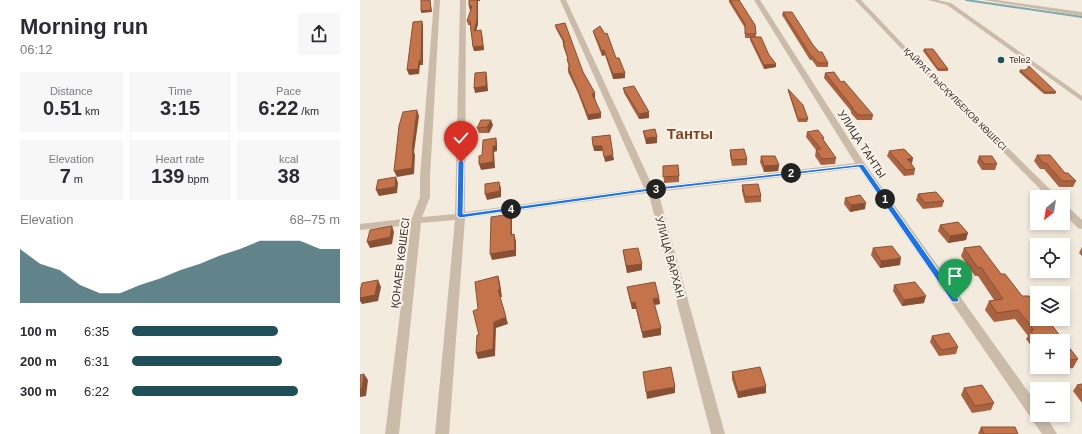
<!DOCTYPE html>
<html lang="en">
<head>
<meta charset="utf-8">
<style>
	body { margin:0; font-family:Arial,sans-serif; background:#f7f7f7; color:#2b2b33; height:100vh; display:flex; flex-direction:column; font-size:15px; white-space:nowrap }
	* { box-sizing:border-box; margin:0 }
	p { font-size:13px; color:#7c7c81 }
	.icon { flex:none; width:22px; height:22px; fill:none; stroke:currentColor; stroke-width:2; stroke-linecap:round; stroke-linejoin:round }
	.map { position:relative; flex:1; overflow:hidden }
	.side { display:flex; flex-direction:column; background:#fff; width:360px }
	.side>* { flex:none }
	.needle { width:26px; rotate:210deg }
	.fabs { position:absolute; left:670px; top:190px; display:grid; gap:8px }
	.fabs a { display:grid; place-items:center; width:40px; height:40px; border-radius:0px; background:#fff; box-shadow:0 2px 6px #0003; font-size:20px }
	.pin { position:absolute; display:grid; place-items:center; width:34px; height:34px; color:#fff; margin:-41px -17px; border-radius:50% 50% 50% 0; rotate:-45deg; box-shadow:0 0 4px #0007 }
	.pin .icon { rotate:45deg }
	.km { position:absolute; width:20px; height:20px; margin:-10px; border-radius:50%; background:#222; color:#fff; font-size:11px; line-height:20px; text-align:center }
	.round { display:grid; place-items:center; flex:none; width:42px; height:42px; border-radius:0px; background:#f7f7f7 }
	.head { display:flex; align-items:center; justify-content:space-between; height:68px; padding:0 20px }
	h1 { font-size:22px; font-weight:700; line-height:30px }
	.stats { display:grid; grid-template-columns:repeat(3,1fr); gap:6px; height:68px; padding:4px 20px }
	.stats div { display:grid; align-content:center; border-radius:0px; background:#f7f7f7; text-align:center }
	.stats b { font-size:20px; font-weight:700 }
	.stats small { font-size:11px; font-weight:400 }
	.stats p { font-size:11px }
	.chart { height:112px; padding:8px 20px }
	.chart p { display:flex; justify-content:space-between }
	.chart svg { width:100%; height:72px; margin-top:4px; fill:#1f5059; opacity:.7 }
	ul { padding:0 20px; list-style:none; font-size:13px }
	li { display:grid; grid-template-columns:64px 48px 1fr; align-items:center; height:30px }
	li i { height:10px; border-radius:5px; background:#1f5059 }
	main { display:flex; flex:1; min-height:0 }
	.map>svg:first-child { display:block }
</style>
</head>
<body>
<main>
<section class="side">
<div class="head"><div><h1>Morning run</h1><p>06:12</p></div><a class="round"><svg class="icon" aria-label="share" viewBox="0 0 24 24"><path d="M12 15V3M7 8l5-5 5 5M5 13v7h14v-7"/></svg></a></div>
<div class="stats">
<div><p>Distance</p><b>0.51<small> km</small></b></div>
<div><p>Time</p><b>3:15</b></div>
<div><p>Pace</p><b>6:22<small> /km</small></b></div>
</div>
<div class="stats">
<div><p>Elevation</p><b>7<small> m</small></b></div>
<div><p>Heart rate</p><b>139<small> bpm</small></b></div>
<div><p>kcal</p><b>38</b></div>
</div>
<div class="chart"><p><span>Elevation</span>68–75 m</p>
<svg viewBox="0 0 160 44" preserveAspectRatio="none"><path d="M0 44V11L10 20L20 24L30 33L40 38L50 38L60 33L70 29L80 24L90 20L100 15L110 11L120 6L130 6L140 6L150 11L160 11V44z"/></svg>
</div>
<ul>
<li><b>100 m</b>6:35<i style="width:70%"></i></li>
<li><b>200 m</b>6:31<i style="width:72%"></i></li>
<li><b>300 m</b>6:22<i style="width:80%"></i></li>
</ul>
</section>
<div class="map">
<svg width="722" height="434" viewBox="0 0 722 434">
	<rect width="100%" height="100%" fill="#f2ebde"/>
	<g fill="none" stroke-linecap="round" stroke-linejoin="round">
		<!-- stream -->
		<path stroke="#7da9af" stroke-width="2" d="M606 0 722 17"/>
		<!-- minor -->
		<g fill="#cbbcaa" fill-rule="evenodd">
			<path d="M74 0H80L70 177V197L62 217 95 214 100 0H106L105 212 284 188 200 0H206L293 187 495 163 394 0H400L505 164 677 404V415H685L697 434H682L499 168 296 192 300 199 365 434H351L290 199 287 193 105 218 89 434H75L95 220 61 223 39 434H25L51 225 0 230V224L52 218 60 197V177Z"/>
			<path d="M495 0H501L557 59 698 197H688L553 61Z"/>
			<path d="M568 0H578L591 3 722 96V101L587 5Z"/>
			<path d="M623 0H637L722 12V16Z"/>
			<path d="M703 204 706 205 722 220V229L718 228 703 213Z"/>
		</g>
	</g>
	<!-- wall -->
	<g fill="#a96340">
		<path d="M109 0 120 1H118V24L116 31 122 34 124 50 114 51 113 47 110 25H108L107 21 111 10H110L109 6Z"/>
		<path d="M369 0H379L395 25 396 37 409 55 416 67 404 69 390 40V38H385V28L369 2Z"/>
		<path d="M423 12 453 45 468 63V67H457L452 60H450L422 15Z"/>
		<path d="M195 25 223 72 235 93V98L241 118 228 120 218 93 208 72V67H209L208 64 207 59H208L203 46V42L196 29Z"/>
		<path d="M233 31 256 58 265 78 253 79 245 55 242 56 234 35Z"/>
		<path d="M564 49 588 69V71H578L563 51Z"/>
		<path d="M660 70H666L696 92 695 94H684L659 72Z"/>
		<path d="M465 73 481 82 513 115 512 120H497L491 113V111L464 78Z"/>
		<path d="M263 88 289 118 279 119 264 93Z"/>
		<path d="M428 89 448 119 447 122H438L428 91Z"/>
		<path d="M133 125 129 133H119L117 128Z"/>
		<path d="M283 131 297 137V143L286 144 284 136Z"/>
		<path d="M447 132 464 138 463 140 476 158 475 164 461 165 455 156 456 150 446 137Z"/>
		<path d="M370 150 387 159V165L372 166 370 156Z"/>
		<path d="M529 151 552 164 555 169 554 175 544 176 527 156Z"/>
		<path d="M677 155 705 173 716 181 713 187H699L684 169H680L674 161Z"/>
		<path d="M401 156 419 165 418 171 404 172 400 162Z"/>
		<path d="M619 156 637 164 635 170H622L617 162Z"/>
		<path d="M303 166 319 176V182L304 183Z"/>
		<path d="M382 185 401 196V202L385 203 382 191Z"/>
		<path d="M558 194 584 201 582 207 563 209 556 200Z"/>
		<path d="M485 198 505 209 490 212 484 204Z"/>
		<path d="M580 225 606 240 588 243 578 231Z"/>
		<path d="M620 246 641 274H645L662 296H669L677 306V319H687L718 359 713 368 689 371 686 367H703V341H677V354L666 339 668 336 655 319 634 322 625 310 629 301 634 300 618 276H615L601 256 604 248Z"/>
		<path d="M722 247V256L719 253Z"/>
		<path d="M513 248 540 265 520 268 511 255Z"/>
		<path d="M263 250 282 270 267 273Z"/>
		<path d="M534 285 564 303 542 306 533 291Z"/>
		<path d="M267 287 299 298 300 304 294 305 301 328V335L283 338 276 309H272Z"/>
		<path d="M572 336 598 347 596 354 579 356 570 342Z"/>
		<path d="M372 372 406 393 378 398 372 379Z"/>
		<path d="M722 384V403L713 391 717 385Z"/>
		<path d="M604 388 634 403 631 410 612 413 601 395Z"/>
		<path d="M621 427 658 434H618Z"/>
	</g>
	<!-- shaded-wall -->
	<g fill="#895034">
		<path d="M70 0 72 12 61 13V11Z"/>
		<path d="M117 0H120V1H118V24L115 35 114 31Z"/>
		<path d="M109 6H112L113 10H110Z"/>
		<path d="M62 21 63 25V65H60L59 74 49 75 47 70Z"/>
		<path d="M121 30 124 50 114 51 113 47Z"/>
		<path d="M244 50 245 55 242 56V51Z"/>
		<path d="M416 64V67L404 69V65Z"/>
		<path d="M126 72 127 77 128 91 115 93 114 88Z"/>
		<path d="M265 73V78L253 79V74Z"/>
		<path d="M235 93V98L233 99 232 94Z"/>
		<path d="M57 110 59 116 54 152 55 155 54 174 37 177 34 171 52 149Z"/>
		<path d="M289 112V118L279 119V114Z"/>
		<path d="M241 113V118L228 120V115Z"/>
		<path d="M131 120 133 125 129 133 127 127Z"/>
		<path d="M297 137V143L286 144V138Z"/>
		<path d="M136 138 137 144V151L134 152 135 168 121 170 119 164 133 146Z"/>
		<path d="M233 146H242V151H234Z"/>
		<path d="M253 155 254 160 245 162 244 157Z"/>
		<path d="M553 158 552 164 547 159Z"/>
		<path d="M419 165 418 171 404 172V166Z"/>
		<path d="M36 177 38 183 37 193 19 196 16 190Z"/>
		<path d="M139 182 141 188V197L127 200 125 194Z"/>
		<path d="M506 203 505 209 490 212 491 205Z"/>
		<path d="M151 214 152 220V241L151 235Z"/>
		<path d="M32 226 34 232 32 244 10 248 7 242Z"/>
		<path d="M608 233 606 240 588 243 590 236Z"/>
		<path d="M154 234 156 241V256L132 260 130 254Z"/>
		<path d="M541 258 540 265 520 268 521 261Z"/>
		<path d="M282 264V270L267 273 266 266Z"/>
		<path d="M138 276 140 283 142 297H140L138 290Z"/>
		<path d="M18 280 21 287 18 301 2 304 0 301V298Z"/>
		<path d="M566 296 564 303 542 306 544 300Z"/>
		<path d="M299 298 300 304 293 305V299Z"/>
		<path d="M275 302 276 309H272L271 303Z"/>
		<path d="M146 317 148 324 136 328 135 356 118 359 116 353 134 322Z"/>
		<path d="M301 328V335L283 338 282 332Z"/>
		<path d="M4 374 8 380 6 396 0 397V389Z"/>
		<path d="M406 386V393L378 398V392Z"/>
		<path d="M315 387V393L287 399 286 392Z"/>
	</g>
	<!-- building -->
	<g fill="#c4734a" stroke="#895034">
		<path d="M61 0H70L71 10 61 11Z"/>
		<path d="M109 0H117V20L114 31 121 30 123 46 113 47 110 21H107L112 6H109Z"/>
		<path d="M370 0H379L395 25 396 34H385V24Z"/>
		<path d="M423 12H432L453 45 459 52H462L468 63H458L452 56H451Z"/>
		<path d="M62 21 61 60 59 61 58 69 47 70 53 22Z"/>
		<path d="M205 23 223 72 235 93 232 94 241 113 228 115 217 88 208 67H210L207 59H208L203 42H205L195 25Z"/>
		<path d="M240 26 245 34 247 33 256 58H259L265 73 253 74 244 50 242 51 233 31Z"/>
		<path d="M390 37H401L409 55 416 64 404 65Z"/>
		<path d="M564 49H573L588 69H578Z"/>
		<path d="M669 66 696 92H685L660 70H666Z"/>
		<path d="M126 72V86L114 88 115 73Z"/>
		<path d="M474 72 481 82 484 81 513 115H498L492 108H493L465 73Z"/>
		<path d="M274 86 289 112 279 114 263 88Z"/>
		<path d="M428 89 443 105 448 119H438Z"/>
		<path d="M57 110 52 149H53L52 168 34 171 39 126 43 112Z"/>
		<path d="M121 120H131L127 127 117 128Z"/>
		<path d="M295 129 297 137 286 138 283 131Z"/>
		<path d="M458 130 464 138H462L476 158 462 159 456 150 461 149 447 132Z"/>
		<path d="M250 135 253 155 244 157 242 146H233L232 137Z"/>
		<path d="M136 138V146H133V162L119 164V156L122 155 123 140Z"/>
		<path d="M384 149 387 159 372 160 370 150Z"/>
		<path d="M544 149 553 158 547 159 555 169 546 170 529 151Z"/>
		<path d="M677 155H690L705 173H708L716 181H702L686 163H683Z"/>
		<path d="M401 156H415L419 165 404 166Z"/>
		<path d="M619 156H632L637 164H624Z"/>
		<path d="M318 165 319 176 303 177V166Z"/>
		<path d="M36 177 35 187 16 190 18 180Z"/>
		<path d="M139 182 140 191 125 194V184Z"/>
		<path d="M398 184 401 196 385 197 382 185Z"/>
		<path d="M576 192 584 201 565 203 558 194Z"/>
		<path d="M500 195 506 203 491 205 485 198Z"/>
		<path d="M151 214V235L154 234 155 250 130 254 131 217Z"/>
		<path d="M598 222 608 233 590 236 580 225Z"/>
		<path d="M32 226 30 237 7 242 10 230Z"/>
		<path d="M532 246 541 258 521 261 513 248Z"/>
		<path d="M620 246 641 274H645L662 296H669L677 306V319H687L718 359 703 361V341H678L670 330H674L658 310 637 313 629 301 643 299 621 267 618 268 604 248Z"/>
		<path d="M278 248 282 264 266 266 263 250Z"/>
		<path d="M138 276 140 290H138L146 317 134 322 133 349 116 353 117 335H119L113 311 118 309 115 282Z"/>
		<path d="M18 280 15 295 0 298V291L2 283Z"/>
		<path d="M295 282 299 298 293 299 301 328 282 332 275 302 271 303 267 287Z"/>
		<path d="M555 282 566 296 544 300 534 285Z"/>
		<path d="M589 333 598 347 581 350 572 336Z"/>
		<path d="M311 367 315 387 286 392 283 372Z"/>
		<path d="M400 367 406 386 378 392 372 372Z"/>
		<path d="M4 374 2 389H0V375Z"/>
		<path d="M722 384V391L717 385Z"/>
		<path d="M622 385 634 403 615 406 604 388Z"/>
		<path d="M621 427H655L658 434H624Z"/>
	</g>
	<!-- route -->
	<path fill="#1a73e8" stroke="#fff" d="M101 160 104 162 103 214 290 188 503 164 599 300 598 302H592L499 167 290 191 100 218 97 216 98 162Z"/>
	<!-- markers -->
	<circle fill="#1f5059" stroke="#faf4eb" stroke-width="1.5" cx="641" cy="60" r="4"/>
	<g text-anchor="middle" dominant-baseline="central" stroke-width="4" stroke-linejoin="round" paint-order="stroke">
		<!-- far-poi labels -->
		<g font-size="9" fill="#38302a" stroke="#faf4eb" text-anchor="start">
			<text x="649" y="60">Tele2</text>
		</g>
		<!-- far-street labels -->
		<g font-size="9" fill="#38302a" stroke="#faf4eb">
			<text transform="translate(595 99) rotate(45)">ҚАЙРАТ РЫСҚҰЛБЕКОВ КӨШЕСІ</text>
		</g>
		<!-- street labels -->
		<g font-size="11" fill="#38302a" stroke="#faf4eb">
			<text transform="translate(502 144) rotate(57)">УЛИЦА ТАНТЫ</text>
			<text transform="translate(310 257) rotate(75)">УЛИЦА ВАРХАН</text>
			<text transform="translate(40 263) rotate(-83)">ҚОНАЕВ КӨШЕСІ</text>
		</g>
		<!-- district labels -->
		<g font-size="15" font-weight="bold" fill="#864423" stroke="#faf4eb">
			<text x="330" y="133">Танты</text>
		</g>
	</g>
</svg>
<div class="fabs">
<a><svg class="needle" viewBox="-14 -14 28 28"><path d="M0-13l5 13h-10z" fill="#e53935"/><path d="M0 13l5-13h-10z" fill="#7c7c81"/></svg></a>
<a><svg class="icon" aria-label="locate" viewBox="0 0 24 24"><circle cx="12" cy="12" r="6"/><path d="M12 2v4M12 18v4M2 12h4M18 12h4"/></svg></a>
<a><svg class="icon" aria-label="layers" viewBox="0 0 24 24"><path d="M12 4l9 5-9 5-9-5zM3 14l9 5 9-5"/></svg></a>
<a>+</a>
<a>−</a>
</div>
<div class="pin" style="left:595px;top:300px;background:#1e9e55"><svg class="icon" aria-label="arrive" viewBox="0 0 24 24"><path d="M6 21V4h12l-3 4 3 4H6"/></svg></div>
<div class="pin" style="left:101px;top:162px;background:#d93025"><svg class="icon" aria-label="check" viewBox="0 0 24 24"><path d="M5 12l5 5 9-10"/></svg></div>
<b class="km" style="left:525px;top:199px">1</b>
<b class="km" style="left:431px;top:173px">2</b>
<b class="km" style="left:296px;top:189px">3</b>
<b class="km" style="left:151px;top:209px">4</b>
</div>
</main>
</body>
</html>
